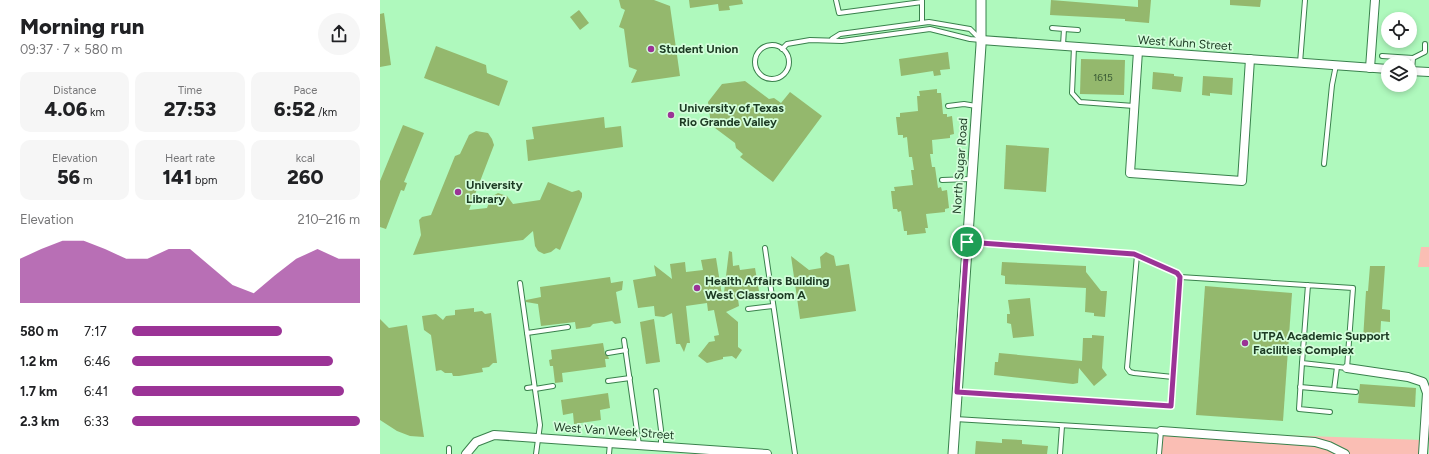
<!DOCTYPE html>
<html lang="en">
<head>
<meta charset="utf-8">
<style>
	body { margin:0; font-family:Figtree,sans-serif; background:#f6f6f6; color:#202124; height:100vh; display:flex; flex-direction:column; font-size:15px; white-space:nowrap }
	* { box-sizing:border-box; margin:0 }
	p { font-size:13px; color:#757577 }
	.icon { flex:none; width:22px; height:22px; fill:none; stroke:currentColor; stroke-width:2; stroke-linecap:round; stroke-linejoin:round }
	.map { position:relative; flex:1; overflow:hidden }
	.details { display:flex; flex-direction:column; background:#fff; width:380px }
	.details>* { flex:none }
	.fabs { position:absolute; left:1001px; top:12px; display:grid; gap:8px }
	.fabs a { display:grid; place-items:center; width:36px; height:36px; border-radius:50%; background:#fff; box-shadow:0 2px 6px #0003; font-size:20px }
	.pin { position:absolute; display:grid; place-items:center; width:34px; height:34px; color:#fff; margin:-17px; border:2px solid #fff; border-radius:50%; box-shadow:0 1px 4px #0007 }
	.round { display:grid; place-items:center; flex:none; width:42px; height:42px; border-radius:21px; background:#f6f6f6 }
	.headline { display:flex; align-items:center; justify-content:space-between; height:68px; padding:0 20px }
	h1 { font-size:22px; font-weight:800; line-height:30px }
	.metrics { display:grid; grid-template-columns:repeat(3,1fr); gap:6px; height:68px; padding:4px 20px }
	.metrics div { display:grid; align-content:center; border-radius:10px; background:#f6f6f6; text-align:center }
	.metrics b { font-size:20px; font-weight:800 }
	.metrics small { font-size:11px; font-weight:400 }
	.metrics p { font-size:11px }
	.chart { height:112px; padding:8px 20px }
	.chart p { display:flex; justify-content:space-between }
	.chart svg { width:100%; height:72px; margin-top:4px; fill:#9b3396; opacity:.7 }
	ul { padding:0 20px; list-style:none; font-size:13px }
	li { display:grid; grid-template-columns:64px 48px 1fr; align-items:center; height:30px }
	li i { height:10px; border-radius:5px; background:#9b3396 }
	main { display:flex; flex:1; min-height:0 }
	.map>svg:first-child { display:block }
</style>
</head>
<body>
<main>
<section class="details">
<div class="headline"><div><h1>Morning run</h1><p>09:37 · 7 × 580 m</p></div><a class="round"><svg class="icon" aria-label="share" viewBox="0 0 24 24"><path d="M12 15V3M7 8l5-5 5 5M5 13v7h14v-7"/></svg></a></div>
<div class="metrics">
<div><p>Distance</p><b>4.06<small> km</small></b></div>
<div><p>Time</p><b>27:53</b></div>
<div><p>Pace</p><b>6:52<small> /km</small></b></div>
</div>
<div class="metrics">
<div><p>Elevation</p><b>56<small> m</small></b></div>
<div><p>Heart rate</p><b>141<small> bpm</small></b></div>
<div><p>kcal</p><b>260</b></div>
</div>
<div class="chart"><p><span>Elevation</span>210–216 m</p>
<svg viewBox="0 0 160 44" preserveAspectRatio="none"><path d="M0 44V17L10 11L20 6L30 6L40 11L50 17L60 17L70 11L80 11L90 22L100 33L110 38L120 27L130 17L140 11L150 17L160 17V44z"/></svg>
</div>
<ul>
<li><b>580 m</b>7:17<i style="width:66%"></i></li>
<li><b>1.2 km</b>6:46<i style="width:88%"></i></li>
<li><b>1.7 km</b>6:41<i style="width:93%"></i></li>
<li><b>2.3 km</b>6:33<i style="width:100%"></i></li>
</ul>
</section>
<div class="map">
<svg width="1049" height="454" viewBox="0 0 1049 454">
	<rect width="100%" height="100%" fill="#aff9bd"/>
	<!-- green -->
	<g fill="#fabeb4">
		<path d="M1041 247H1049V267H1038Z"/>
		<path d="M781 431 1044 440 1043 454H779Z"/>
	</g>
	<!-- building -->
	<g fill="#94b86d">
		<path d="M239 0H274L290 6 300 76 251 83 257 70 249 67 244 29 239 27 245 10 241 8Z"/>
		<path d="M309 0H362L363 4 349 6 350 10 339 11 338 4 310 8Z"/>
		<path d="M671 0 758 7V0H771L769 23 745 21V19L670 15Z"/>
		<path d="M850 0H881L880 7 850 5Z"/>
		<path d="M199 10 209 23 200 30 190 17Z"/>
		<path d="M4 13 11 65 0 67V14Z"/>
		<path d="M56 46 106 65 107 73 128 81 119 106 44 78Z"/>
		<path d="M568 52 570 69 560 70 561 75 554 76 553 71 521 76 519 59Z"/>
		<path d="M701 59 745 60 744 95 700 94Z"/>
		<path d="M773 72 794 74V76L803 77 801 92 772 89Z"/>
		<path d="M823 76 853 78 852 95 830 93V96L822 95Z"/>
		<path d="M365 81 389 99 394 98 401 103 410 92 442 116 393 182 360 157 363 154 356 148 355 143 331 125 328 102 342 84Z"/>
		<path d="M557 89V93H561L563 114H567V117L572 116 574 134 570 135V138L552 140 553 154H550L552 167H555L558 188 561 187 562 191 567 190 569 208 565 209V212L546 214 548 228H545L546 233 527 235V231H524L521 211 518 212 517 209H513L511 191H515L514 187 533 185 531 170H534L532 157H529L527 137 523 138V135H518L516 117H520V113L538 111 537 96H540L539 91Z"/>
		<path d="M224 117 225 128 241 126 243 147 148 161 146 140 154 139 152 127Z"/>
		<path d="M23 125 44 133 24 182 27 183 24 191 21 190 6 229 0 227V181Z"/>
		<path d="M96 131 108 133 112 139 114 145 89 210 107 208 111 197 118 193 127 196 133 204 160 200 168 182 192 192 199 190 202 193V197L180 250 176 248 171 252 164 254 158 251 155 246 153 231 143 240 33 255 41 235 39 220 42 217 51 215 75 156 80 154 89 135Z"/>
		<path d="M626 145 669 148 666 192 624 189Z"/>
		<path d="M349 251 352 252 353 266 359 265 360 270 375 268 379 291 363 293 364 298 358 299 359 306 346 312 358 322V347L362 350 356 359 352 356 343 357V359L327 363 318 356 329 342 335 341 334 336 339 335 334 310 328 311 327 303 306 306 310 343H307L304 352 300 344H296L292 313 284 317 275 316 274 306 258 308 253 280 276 276 274 265 292 279 290 264 305 262 306 272 323 270 321 260 336 258 343 301Z"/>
		<path d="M446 252 454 256 456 266 469 264 476 311 420 319 411 256 429 270 441 268 440 257Z"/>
		<path d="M622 262 706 266V272L721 291H727L725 317 714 316V313L705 312 706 288 625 284V276L621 275Z"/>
		<path d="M990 266H1005L1002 309 1010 310V322L1001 321 1000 341 983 340 986 291H988Z"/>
		<path d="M230 277 231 283 243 281 242 290 236 292 241 323 235 324 232 321 213 324 210 327 196 329 195 322 161 326 158 304 146 302V300L161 297 160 287Z"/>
		<path d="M825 286 912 293 903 421 816 415Z"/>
		<path d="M650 298 654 336 633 338 631 324 627 323V314H630L628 300Z"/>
		<path d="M94 308V312L102 311 105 314 111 313 117 363H113L109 367 102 368 103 372 79 376H73L72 373H65L61 370 56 371 51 335 44 330 42 316 56 314 63 320 66 316 75 315V310Z"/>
		<path d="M0 319 9 328 27 325 44 437 30 436 17 431 0 420Z"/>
		<path d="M274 319 280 362 266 364 260 322Z"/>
		<path d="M712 335 724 336 722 368 727 375 714 386 699 368 698 383 693 384 614 375 615 362H618L619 353 702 361 703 338H712Z"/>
		<path d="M223 343 225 354 228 356 229 359H225L226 367 182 373 183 382 175 383 173 366H170L169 360 172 359 171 350Z"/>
		<path d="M980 384 1036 388 1035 407 978 403Z"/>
		<path d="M228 393 230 408 220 410 221 420 194 424 193 413 183 415 181 400Z"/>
		<path d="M622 439 642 440V444L668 446 667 454H595L596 441 622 443Z"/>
	</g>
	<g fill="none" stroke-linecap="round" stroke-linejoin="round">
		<defs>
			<g id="service">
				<path d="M456 0 459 13 542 2"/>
				<path d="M542 22V0"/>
				<path d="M672 28 684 29 683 45"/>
				<path d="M684 29 698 30"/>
				<path d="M452 39 460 34 549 22 590 29 600 39"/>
				<circle cx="392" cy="62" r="17"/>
				<path d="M694 47 692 93 700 102 754 106"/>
				<path d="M402 49 407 44 430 40 462 41 550 29 590 39 601 40"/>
				<path d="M1002 56 1033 58 1032 71"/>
				<path d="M1033 58 1045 52V44"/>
				<path d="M920 63 925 0"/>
				<path d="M568 106 584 104 596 106"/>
				<path d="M944 164 952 85 956 65"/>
				<path d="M562 180 591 179"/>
				<path d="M385 248 415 454"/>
				<path d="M757 255 747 368 750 372 754 373 793 377"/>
				<path d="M800 277 973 288 967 368 922 363 928 285"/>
				<path d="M140 283 160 425 156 454"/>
				<path d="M368 309 393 306"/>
				<path d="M147 333 188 327"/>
				<path d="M244 340 259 445"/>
				<path d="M228 353 246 350"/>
				<path d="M922 363 919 409 950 412"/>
				<path d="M228 381 250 378"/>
				<path d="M920 387 976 392"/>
				<path d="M147 388 154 387"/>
				<path d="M155 389 173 386"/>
				<path d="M954 390 957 367"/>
				<path d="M276 391 281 430V446"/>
				<path d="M577 392 791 406 800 277 797 273 754 254 588 242"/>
				<path d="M575 419 781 431 779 454"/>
				<path d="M69 454V448"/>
				<path d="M229 454 230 443"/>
				<path d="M680 454 682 426"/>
			</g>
			<g id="minor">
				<path d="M601 40 1008 69"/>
				<path d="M758 51 750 173 862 181 870 59"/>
				<path d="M990 68 995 0"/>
				<path d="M1030 71 1049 72"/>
				<path d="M967 368 1028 377 1043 382 1047 393 1043 454"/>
				<path d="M781 431 935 442 949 446 965 454"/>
				<path d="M86 454 96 442 114 435 387 454"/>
			</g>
			<path id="tertiary" d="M573 454 601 45V0"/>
		</defs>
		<!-- service casing -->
		<use href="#service" stroke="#39814c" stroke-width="6"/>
		<!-- minor casing -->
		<use href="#minor" stroke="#39814c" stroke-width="10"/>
		<!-- tertiary casing -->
		<use href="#tertiary" stroke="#39814c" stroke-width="11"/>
		<!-- service -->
		<use href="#service" stroke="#fff" stroke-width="4"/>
		<!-- minor -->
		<use href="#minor" stroke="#fff" stroke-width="8"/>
		<!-- tertiary -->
		<use href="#tertiary" stroke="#fff" stroke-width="9"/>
	</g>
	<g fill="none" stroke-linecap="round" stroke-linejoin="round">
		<defs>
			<path id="route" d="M587 242 754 254 797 273 800 277 791 406 577 392Z"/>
		</defs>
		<!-- route casing -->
		<use href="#route" stroke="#fff" stroke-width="8"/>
		<!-- route -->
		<use href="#route" stroke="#9b3396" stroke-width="5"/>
	</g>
	<!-- markers -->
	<g fill="#9b3396" stroke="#d3feda" stroke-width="1.5">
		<circle cx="271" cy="49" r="4"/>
		<circle cx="291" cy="115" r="4"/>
		<circle cx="78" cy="192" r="4"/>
		<circle cx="317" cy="288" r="4"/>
		<circle cx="865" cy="343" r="4"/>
	</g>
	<g text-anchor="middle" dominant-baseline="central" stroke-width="3.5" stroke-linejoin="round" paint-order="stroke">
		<!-- number labels -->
		<g font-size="10" fill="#3a5a36">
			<text x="723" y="77">1615</text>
		</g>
		<!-- street labels -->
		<g font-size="12" fill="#1c3a23" stroke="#d3feda">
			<text transform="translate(805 43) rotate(4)">West Kuhn Street</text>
			<text transform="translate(580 166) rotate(-86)">North Sugar Road</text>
			<text transform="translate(234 431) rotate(4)">West Van Week Street</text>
		</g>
		<!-- poi labels -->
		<g font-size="12" font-weight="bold" fill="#1c3a23" stroke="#d3feda" text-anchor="start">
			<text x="279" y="49">Student Union</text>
			<text x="299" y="108">University of Texas<tspan x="299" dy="14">Rio Grande Valley</tspan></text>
			<text x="86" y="185">University<tspan x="86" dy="14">Library</tspan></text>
			<text x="325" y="281">Health Affairs Building<tspan x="325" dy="14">West Classroom A</tspan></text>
			<text x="873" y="336">UTPA Academic Support<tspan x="873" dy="14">Facilities Complex</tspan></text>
		</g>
	</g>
</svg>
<div class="fabs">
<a><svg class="icon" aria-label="locate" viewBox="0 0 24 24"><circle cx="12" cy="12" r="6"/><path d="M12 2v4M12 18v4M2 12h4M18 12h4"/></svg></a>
<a><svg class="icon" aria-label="layers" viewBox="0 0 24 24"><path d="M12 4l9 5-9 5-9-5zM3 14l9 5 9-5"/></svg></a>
</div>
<div class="pin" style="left:587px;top:242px;background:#1e9e55"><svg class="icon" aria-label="arrive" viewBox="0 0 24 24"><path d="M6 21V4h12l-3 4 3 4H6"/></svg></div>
</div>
</main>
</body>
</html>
